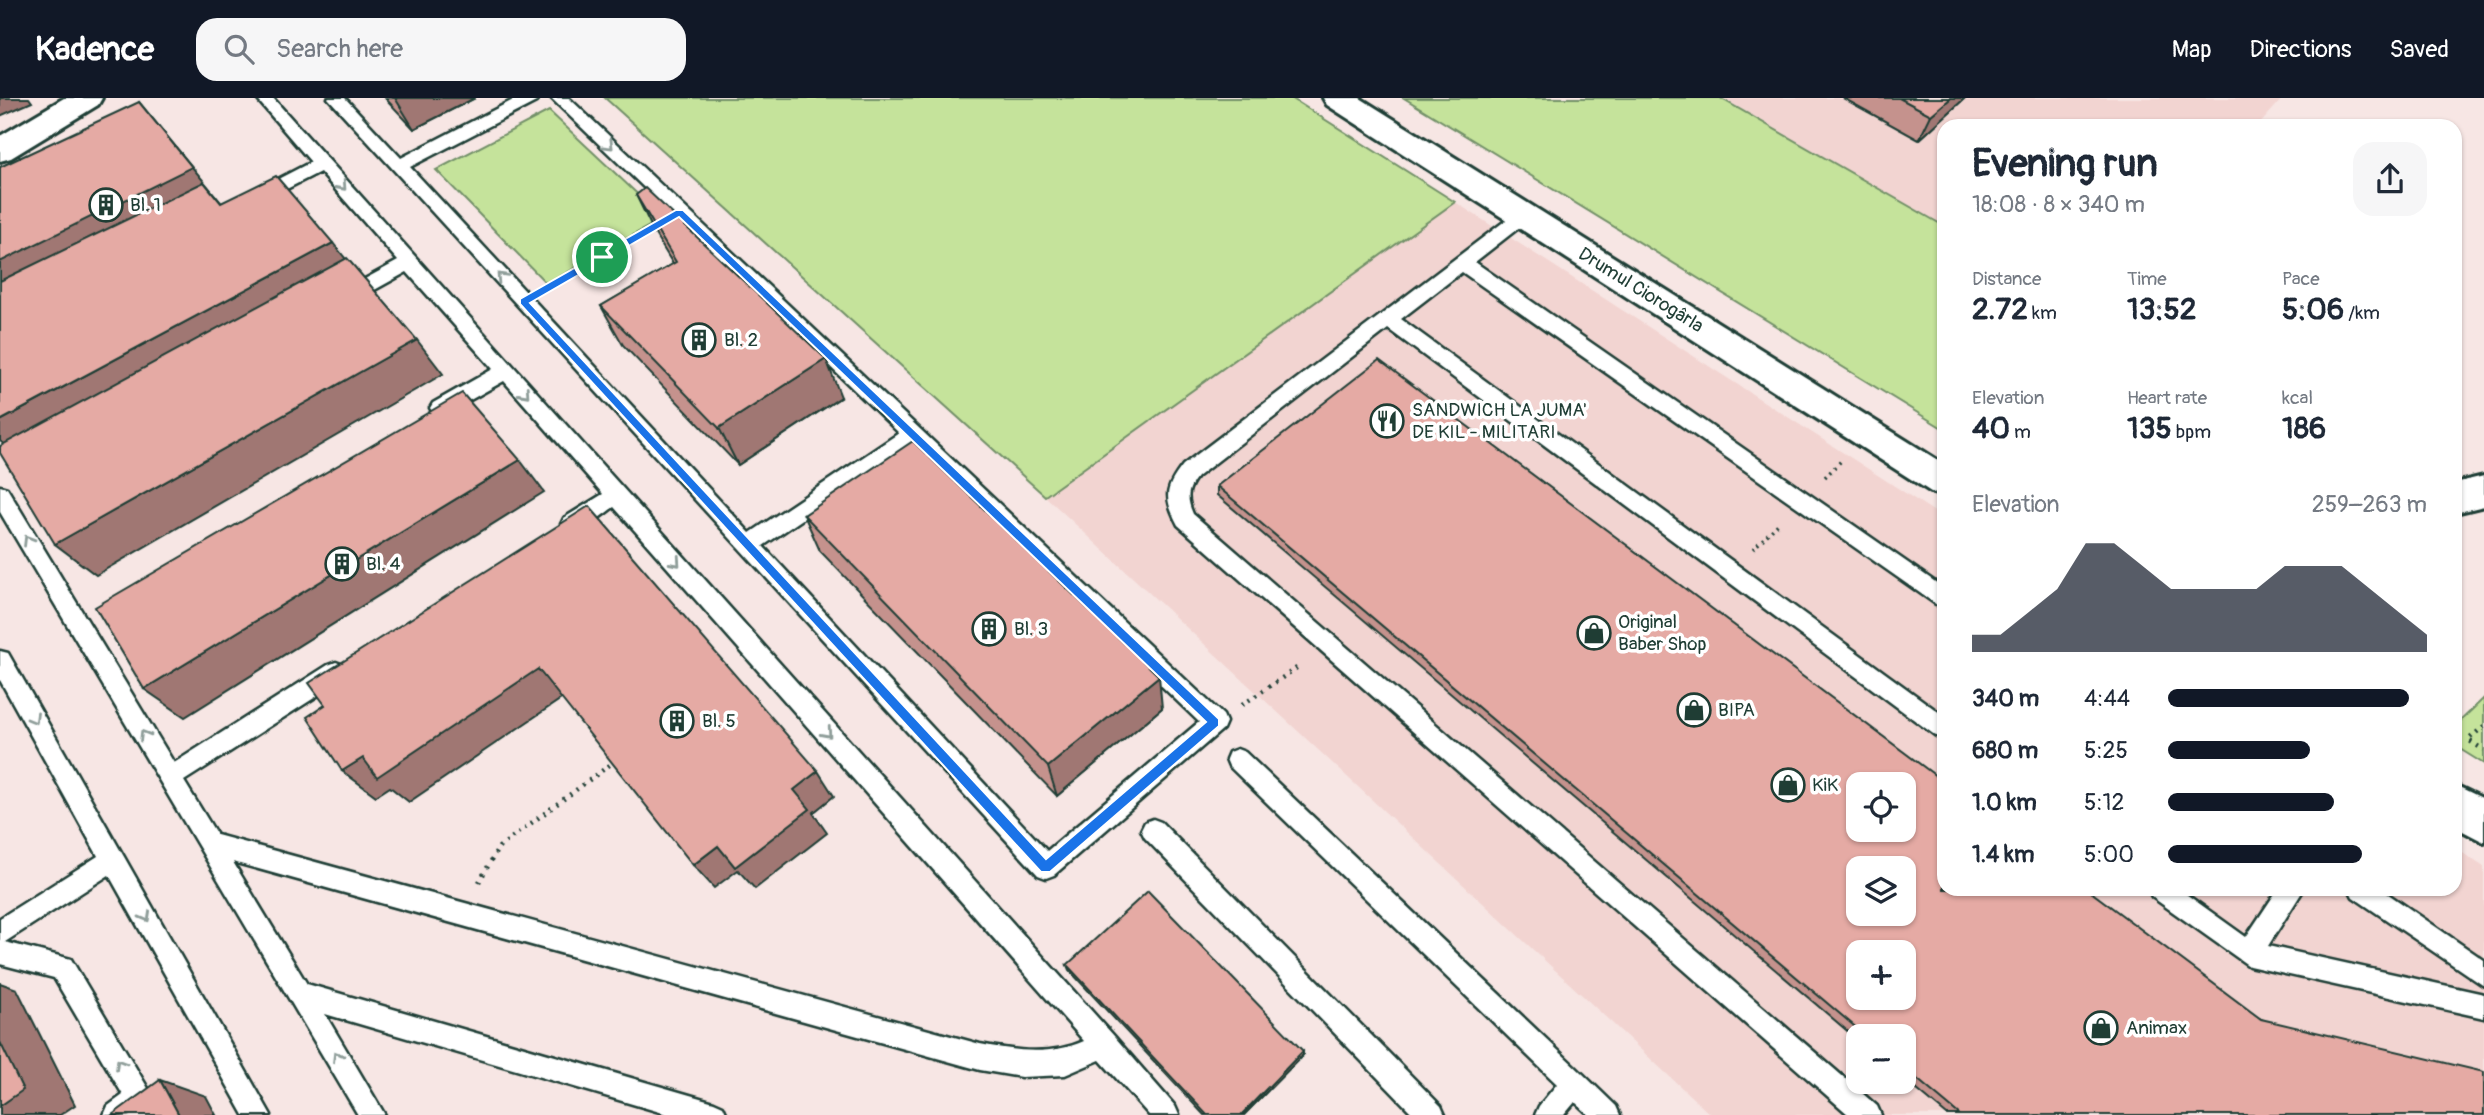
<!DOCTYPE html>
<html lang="en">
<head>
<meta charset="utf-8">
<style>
	body { margin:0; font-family:Pangolin,sans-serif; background:#f6f6f7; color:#1f2937; height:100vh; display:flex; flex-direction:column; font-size:26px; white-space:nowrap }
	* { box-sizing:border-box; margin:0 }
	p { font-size:23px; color:#747a83 }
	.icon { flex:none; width:38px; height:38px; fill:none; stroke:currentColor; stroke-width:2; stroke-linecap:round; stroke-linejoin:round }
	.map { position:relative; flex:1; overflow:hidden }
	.side { position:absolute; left:1937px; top:21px; width:525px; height:777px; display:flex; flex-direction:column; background:#fff; border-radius:21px; box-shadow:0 2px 5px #0004 }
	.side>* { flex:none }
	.controls { position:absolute; left:1846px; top:674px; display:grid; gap:14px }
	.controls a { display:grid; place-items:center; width:70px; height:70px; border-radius:14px; background:#fff; box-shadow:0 2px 5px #0004; font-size:35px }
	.pin { position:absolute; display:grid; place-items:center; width:60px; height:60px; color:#fff; margin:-30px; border:4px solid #fff; border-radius:50%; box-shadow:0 2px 7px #0007 }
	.round { display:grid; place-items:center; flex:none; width:74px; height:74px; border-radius:21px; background:#f6f6f7 }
	.overview { display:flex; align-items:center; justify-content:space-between; height:119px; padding:0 35px }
	h1 { font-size:38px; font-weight:700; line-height:52px }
	.stats { display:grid; grid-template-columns:repeat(3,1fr); gap:10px; height:119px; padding:7px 35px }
	.stats div { display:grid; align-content:center }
	.stats b { font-size:30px; font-weight:700 }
	.stats small { font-size:19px; font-weight:400 }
	.stats p { font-size:19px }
	.chart { height:196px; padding:14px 35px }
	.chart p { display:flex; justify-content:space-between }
	.chart svg { width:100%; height:126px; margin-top:7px; fill:#111827; opacity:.7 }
	ul { padding:0 35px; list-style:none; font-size:23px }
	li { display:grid; grid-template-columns:112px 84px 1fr; align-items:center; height:52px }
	li i { height:18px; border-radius:9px; background:#111827 }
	header { display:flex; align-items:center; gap:42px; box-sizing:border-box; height:98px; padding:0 35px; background:#111827; color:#fff }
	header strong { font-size:33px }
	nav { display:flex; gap:38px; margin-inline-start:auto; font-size:24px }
	.search { width:490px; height:63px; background:#f6f6f7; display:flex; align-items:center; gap:18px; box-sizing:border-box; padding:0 24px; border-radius:21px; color:#747a83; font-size:26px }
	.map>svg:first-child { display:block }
</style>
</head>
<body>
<header>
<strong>Kadence</strong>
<div class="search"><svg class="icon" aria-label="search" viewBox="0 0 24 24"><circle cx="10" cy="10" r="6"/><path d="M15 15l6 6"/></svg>Search here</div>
<nav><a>Map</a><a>Directions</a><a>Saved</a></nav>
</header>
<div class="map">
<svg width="2484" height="1017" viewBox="0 0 2484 1017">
	<rect width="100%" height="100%" fill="#f7e6e4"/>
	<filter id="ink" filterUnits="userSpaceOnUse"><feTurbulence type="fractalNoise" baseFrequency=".0143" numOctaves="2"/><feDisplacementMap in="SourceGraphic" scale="14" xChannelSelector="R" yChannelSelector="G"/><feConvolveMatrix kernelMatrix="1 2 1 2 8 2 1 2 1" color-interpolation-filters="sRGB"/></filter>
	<g filter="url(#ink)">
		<!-- built -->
		<g fill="#f2d4d1" fill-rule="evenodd">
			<path d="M1722 0H2283L2258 28H1944V128Z"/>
			<path d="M1455 104 1944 420V791H2455V750L2484 769V1017H1711L1045 398ZM1858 686H1904V732H1858ZM1858 770H1904V816H1858ZM1858 854H1904V900H1858ZM1858 938H1904V984H1858Z"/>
		</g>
		<!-- green -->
		<g fill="#c5e39b" stroke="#729068" stroke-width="2">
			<path d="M605 0H1291L1455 104 1045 398Z"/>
			<path d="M1404 0H1720L1944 128V331Z"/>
			<path d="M549 13 663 120 547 186 436 72Z"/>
			<path d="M2484 600V666L2455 648V628Z"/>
		</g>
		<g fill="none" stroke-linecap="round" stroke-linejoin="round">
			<defs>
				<g id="service">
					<path d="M256 0H273L1114 938 1175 1008 1179 1017H1149L1100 962 1065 977 1021 979 980 972 233 764 307 886 714 1004 723 1008 727 1017H670L325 916 385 1017H358L0 414V388L7 390 174 665 328 567 336 564 344 567 347 574 344 581 184 683 217 737 980 946C1016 953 1050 958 1084 943L614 409C601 418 580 437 564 432L561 426 564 420 603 396 504 283 447 315 440 318 433 315 430 310 433 305 493 271 407 174 351 205H339L336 200 339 195 398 163 320 74 263 103H251L248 99 251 95 311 64Z"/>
					<path d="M328 0H345L401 60 517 0H538L536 4 410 69 750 435 899 335 551 0H569L1223 617 1226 624 1223 631 1054 777 1046 780 1038 777ZM911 347 1199 624 1047 753 763 448Z"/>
					<path d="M1524 111 1533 117 1530 121 1475 164 1944 490V510L1937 507 1462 174 1401 221 1944 618V641L1936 638 1388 231 1197 379C1187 392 1186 400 1193 416L1877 1008 1881 1017H1849L1178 427C1164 400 1164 391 1183 367L1518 113Z"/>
					<path d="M0 553 8 555 271 1017H244L109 777 5 844 71 861 149 992 153 1001C144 1017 124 1017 104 1017L108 1008 123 997 54 880 0 866V820L98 758 0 582Z"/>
					<path d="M1237 651 1245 654 1583 976 1616 1008 1620 1017H1589L1575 1004 1564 1017H1535L1539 1008 1557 986 1229 668 1226 661 1229 654Z"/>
					<path d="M1153 721 1161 724 1441 1008 1445 1017H1414L1145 740 1141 732 1145 724Z"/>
					<path d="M2148 791H2179L2246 839 2278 791H2304L2268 848 2484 896V920L2249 868 2152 799Z"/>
					<path d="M2349 791H2381L2484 862V888L2353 799Z"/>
				</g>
				<g id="minor">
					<path d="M1323 0H1360L1944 366V399L1931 394 1327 7Z"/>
					<path d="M2484 378V408L2455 415V385Z"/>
					<path d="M2455 687 2484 701V744L2455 729Z"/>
				</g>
				<path id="tertiary" d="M64 0H102L98 7 11 60 0 63V38Z"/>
			</defs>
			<!-- service casing -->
			<use href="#service" stroke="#1f3d34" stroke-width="5"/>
			<!-- minor casing -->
			<use href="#minor" stroke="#1f3d34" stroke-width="6"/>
			<!-- tertiary casing -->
			<use href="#tertiary" stroke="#1f3d34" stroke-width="6"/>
			<!-- path-far1 -->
			<g stroke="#1f3d34" stroke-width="3.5" stroke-dasharray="2 4.5" stroke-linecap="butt">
				<path d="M553 187 654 129"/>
				<path d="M1825 379 1841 363"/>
				<path d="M1753 451 1779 425"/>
			</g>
			<!-- path -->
			<g stroke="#1f3d34" stroke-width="4.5" stroke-dasharray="2 6" stroke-linecap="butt">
				<path d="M1242 607 1301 567"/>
				<path d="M2484 628 2468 642 2484 652"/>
				<path d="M479 784 499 749 615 663"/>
			</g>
			<!-- service -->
			<use href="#service" fill="#fff" fill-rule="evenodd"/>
			<!-- minor -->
			<use href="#minor" fill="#fff" fill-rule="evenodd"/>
			<!-- tertiary -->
			<use href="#tertiary" fill="#fff" fill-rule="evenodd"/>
		</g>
		<!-- wall -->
		<g fill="#c5928d" stroke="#1f3d34" stroke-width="2">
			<path d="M385 0H475L414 31Z"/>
			<path d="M1843 0H1965L1919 42Z"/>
			<path d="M636 97 841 299 738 367 623 247 601 208 673 166 656 138Z"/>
			<path d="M1217 388 2261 921 2484 1017H1947L1904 981V938H1858V942L1217 397Z"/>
			<path d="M804 417 1162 610 1057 698 820 453Z"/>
			<path d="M1067 867 1303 957 1244 1017H1204L1069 872Z"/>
		</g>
		<!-- shaded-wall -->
		<g fill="#a07773" stroke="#1f3d34" stroke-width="2">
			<path d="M0 0H29L32 4 0 18Z"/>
			<path d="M395 0H475L414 31Z"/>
			<path d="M1951 0H1965L1919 42 1931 17Z"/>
			<path d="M139 4 251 141 0 219V164Z"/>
			<path d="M333 145 361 180 26 364 0 343V323Z"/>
			<path d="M417 242 443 276 96 477 55 446Z"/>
			<path d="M826 261 841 299 738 367 719 330Z"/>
			<path d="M520 362 544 394 185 619 144 591Z"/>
			<path d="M538 571 564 599 409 704 390 689 376 698 342 673 363 660Z"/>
			<path d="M1159 578 1162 610 1057 698 1048 669Z"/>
			<path d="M818 673 834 698 813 715 827 735 755 791 738 772 714 790 693 767Z"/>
			<path d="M0 885 17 891 75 1007 60 1017H0Z"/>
			<path d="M1303 953V957L1244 1017H1241Z"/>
			<path d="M160 982 206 998 216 1017H179Z"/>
		</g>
		<!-- building -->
		<g fill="#e5aaa4" stroke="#1f3d34" stroke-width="2" fill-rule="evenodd">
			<path d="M1899 0H1951L1931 17Z"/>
			<path d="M139 4 192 69 0 164V69Z"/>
			<path d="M276 78 333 145 0 323V183L204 84 221 105Z"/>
			<path d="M645 90 826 261 719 330 601 208 676 164 636 97Z"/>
			<path d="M347 160 417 242 55 446 0 355V348Z"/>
			<path d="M1379 262 1944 684V791H2087L2261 921 2484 974V1017H1960L1904 970V938H1866L1217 388ZM1858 686H1904V732H1858ZM1858 770H1904V816H1858ZM1858 854H1904V900H1858Z"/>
			<path d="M462 295 520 362 144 591 95 509Z"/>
			<path d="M913 343 1159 578 1048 669 804 417Z"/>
			<path d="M589 408 818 673 794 692 810 711 735 769 718 748 693 767 538 571 377 679 363 660 342 673 307 619 325 607 309 585Z"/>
			<path d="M1148 793 1303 953 1241 1017H1207L1067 867Z"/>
			<path d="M0 944 23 992 0 1008Z"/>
			<path d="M160 982 179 1017H112Z"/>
		</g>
		<!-- one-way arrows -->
		<defs><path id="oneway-chevron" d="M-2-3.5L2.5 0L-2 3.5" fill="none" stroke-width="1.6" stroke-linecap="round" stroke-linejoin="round" transform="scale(1.75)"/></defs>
		<g stroke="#8f9e9a">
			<use href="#oneway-chevron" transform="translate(609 47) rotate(44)"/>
			<use href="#oneway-chevron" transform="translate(342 88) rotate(48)"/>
			<use href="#oneway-chevron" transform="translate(501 179) rotate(-133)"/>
			<use href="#oneway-chevron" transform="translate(525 295) rotate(48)"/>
			<use href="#oneway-chevron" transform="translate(28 442) rotate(-121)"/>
			<use href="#oneway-chevron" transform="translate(676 464) rotate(48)"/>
			<use href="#oneway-chevron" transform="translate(34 621) rotate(60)"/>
			<use href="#oneway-chevron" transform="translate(827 635) rotate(48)"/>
			<use href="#oneway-chevron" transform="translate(144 637) rotate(-121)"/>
			<use href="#oneway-chevron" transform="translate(146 819) rotate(61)"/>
			<use href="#oneway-chevron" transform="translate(337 958) rotate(-121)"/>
			<use href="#oneway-chevron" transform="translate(120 966) rotate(-121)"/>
		</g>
	</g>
	<!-- route -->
	<path fill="#1a73e8" stroke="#fff" stroke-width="2" fill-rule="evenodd" d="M676 112H683L1219 621V628L1050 774H1041L520 206V201ZM679 119 1206 624 1046 761 530 205Z"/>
	<!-- icons -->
	<defs>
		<symbol id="building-ring" viewBox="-11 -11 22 22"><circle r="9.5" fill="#fff" stroke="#1f3d34" stroke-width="1.5"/><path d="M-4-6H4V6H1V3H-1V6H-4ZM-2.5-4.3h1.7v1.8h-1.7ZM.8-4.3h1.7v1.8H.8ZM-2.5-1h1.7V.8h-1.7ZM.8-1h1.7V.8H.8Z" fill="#1f3d34"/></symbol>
		<symbol id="restaurant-ring" viewBox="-11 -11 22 22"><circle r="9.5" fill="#fff" stroke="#1f3d34" stroke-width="1.5"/><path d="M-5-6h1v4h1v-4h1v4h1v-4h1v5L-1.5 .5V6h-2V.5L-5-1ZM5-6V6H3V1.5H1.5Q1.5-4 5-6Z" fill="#1f3d34"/></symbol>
		<symbol id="shop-ring" viewBox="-11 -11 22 22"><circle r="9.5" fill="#fff" stroke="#1f3d34" stroke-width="1.5"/><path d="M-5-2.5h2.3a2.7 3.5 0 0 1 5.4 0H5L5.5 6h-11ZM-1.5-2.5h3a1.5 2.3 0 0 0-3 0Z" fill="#1f3d34"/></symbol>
	</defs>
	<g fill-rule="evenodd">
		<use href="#building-ring" x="87" y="88" width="38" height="38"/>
		<use href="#building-ring" x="680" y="223" width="38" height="38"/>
		<use href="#restaurant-ring" x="1368" y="304" width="38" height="38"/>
		<use href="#building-ring" x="323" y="447" width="38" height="38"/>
		<use href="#building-ring" x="970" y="512" width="38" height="38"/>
		<use href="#shop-ring" x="1575" y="516" width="38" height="38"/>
		<use href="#shop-ring" x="1675" y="593" width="38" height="38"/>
		<use href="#building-ring" x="658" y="604" width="38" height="38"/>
		<use href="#shop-ring" x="1769" y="668" width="38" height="38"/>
		<use href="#shop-ring" x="2082" y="911" width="38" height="38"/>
	</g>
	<g text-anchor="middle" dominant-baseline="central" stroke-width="7" stroke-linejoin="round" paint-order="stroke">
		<!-- poi labels -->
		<g font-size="19" fill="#1f3d34" stroke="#fff" text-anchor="start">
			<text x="130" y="107">Bl. 1</text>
			<text x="724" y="242">Bl. 2</text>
			<text x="1412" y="312">SANDWICH LA JUMA'<tspan x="1412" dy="22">DE KIL - MILITARI</tspan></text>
			<text x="366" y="466">Bl. 4</text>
			<text x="1618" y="524">Original<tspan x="1618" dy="22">Baber Shop</tspan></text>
			<text x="1014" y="531">Bl. 3</text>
			<text x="1718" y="612">BIPA</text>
			<text x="702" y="623">Bl. 5</text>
			<text x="1812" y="687">KiK</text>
			<text x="2126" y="930">Animax</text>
		</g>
		<!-- street labels -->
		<g font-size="19" fill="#1f3d34" stroke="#fff">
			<text transform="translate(1641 192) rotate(32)">Drumul Ciorogârla</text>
		</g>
	</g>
</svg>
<div class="controls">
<a><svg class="icon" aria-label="locate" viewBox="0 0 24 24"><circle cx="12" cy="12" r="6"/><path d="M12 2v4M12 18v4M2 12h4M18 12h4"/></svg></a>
<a><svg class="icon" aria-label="layers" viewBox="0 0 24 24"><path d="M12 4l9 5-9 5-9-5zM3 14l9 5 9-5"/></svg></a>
<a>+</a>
<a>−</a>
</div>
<div class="pin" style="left:602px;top:159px;background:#1e9e55"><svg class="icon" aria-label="arrive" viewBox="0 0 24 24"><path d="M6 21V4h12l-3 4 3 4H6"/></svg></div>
<section class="side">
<div class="overview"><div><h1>Evening run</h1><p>18:08 · 8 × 340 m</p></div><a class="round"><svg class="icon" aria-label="share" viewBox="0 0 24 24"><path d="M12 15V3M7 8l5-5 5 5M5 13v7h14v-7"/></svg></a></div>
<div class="stats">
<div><p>Distance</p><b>2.72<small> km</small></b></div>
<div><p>Time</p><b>13:52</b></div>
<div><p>Pace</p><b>5:06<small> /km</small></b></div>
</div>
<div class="stats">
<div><p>Elevation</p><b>40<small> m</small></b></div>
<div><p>Heart rate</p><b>135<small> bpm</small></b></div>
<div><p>kcal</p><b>186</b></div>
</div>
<div class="chart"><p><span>Elevation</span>259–263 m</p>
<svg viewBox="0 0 160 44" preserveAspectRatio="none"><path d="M0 44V38L10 38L20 30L30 22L40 6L50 6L60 14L70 22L80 22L90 22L100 22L110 14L120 14L130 14L140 22L150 30L160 38V44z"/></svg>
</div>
<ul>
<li><b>340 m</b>4:44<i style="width:93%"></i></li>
<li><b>680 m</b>5:25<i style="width:55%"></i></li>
<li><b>1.0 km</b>5:12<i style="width:64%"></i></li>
<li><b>1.4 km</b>5:00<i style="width:75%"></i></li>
</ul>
</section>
</div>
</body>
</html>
